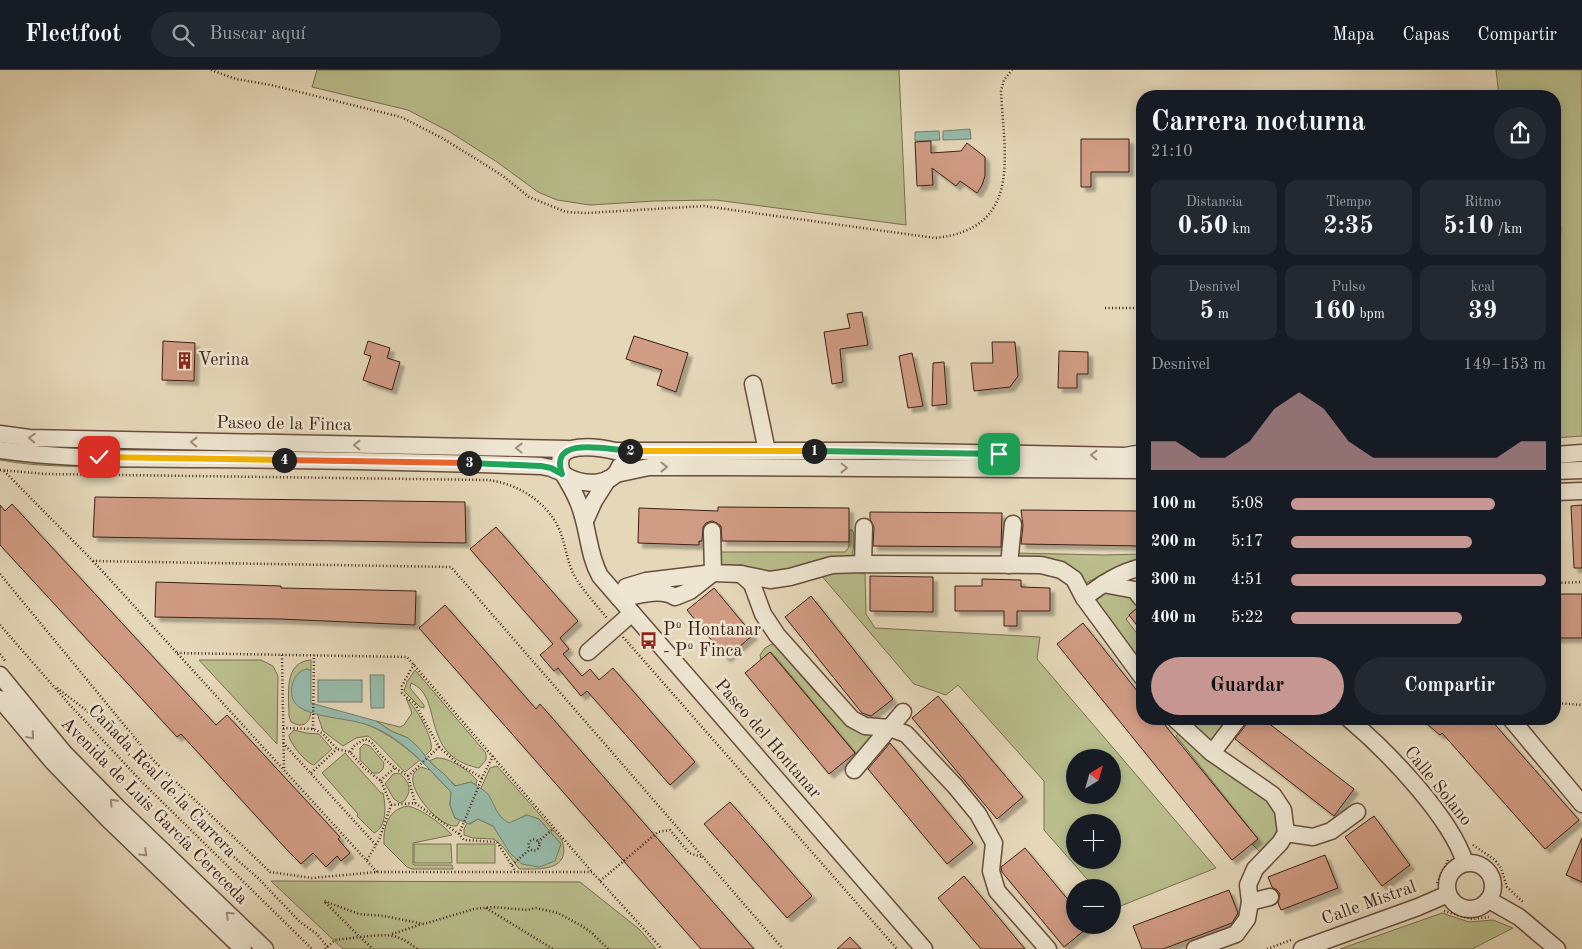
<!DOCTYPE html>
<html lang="es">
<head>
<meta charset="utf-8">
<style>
	body { margin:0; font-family:"Old Standard TT",serif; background:#242831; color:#f1f3f6; height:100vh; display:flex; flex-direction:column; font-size:19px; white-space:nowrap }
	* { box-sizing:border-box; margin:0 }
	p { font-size:16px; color:#9ea1a6 }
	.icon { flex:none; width:28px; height:28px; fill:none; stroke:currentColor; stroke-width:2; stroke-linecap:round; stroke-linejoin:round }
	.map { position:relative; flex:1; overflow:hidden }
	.side { position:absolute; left:1136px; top:20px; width:425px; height:635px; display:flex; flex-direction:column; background:#171b24; border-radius:20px; box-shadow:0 2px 12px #0003 }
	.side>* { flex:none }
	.needle { width:32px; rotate:37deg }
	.buttons { position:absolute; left:1066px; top:679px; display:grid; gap:10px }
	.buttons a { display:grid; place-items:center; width:55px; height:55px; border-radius:50%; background:#171b24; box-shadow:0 2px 12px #0003; font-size:25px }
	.pin { position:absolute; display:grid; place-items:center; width:42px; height:42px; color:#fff; margin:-21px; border-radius:10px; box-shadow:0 2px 8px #0006 }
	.km { position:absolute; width:25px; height:25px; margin:-12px; border-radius:50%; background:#222; color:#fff; font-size:14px; line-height:25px; text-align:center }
	.round { display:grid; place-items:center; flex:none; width:52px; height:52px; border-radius:26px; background:#242831 }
	.headline { display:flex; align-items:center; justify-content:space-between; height:85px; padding:0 15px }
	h1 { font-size:28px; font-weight:800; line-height:38px }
	.stats { display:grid; grid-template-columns:repeat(3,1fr); gap:8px; height:85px; padding:5px 15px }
	.stats div { display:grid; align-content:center; border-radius:12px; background:#242831; text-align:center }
	.stats b { font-size:25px; font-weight:800 }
	.stats small { font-size:14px; font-weight:400 }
	.stats p { font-size:14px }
	.chart { height:140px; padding:10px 15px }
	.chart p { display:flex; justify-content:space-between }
	.chart svg { width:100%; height:90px; margin-top:5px; fill:#c59692; opacity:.7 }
	.cta { display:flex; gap:10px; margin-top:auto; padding:10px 15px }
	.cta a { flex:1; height:58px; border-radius:30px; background:#c59692; color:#111; font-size:20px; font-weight:800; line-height:58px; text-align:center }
	.cta a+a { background:#242831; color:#f1f3f6 }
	ul { padding:0 15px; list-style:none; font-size:16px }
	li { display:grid; grid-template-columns:80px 60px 1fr; align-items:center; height:38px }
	li i { height:12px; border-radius:6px; background:#c59692 }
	header { display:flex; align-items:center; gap:30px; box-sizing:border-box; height:70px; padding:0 25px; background:#171b24; border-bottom:1px solid #363941 }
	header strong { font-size:24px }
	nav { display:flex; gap:28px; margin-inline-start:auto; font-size:18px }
	.search { width:350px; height:45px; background:#242831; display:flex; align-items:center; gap:12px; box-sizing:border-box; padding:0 18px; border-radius:28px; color:#9ea1a6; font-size:19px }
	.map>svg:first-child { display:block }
</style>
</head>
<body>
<header>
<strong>Fleetfoot</strong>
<div class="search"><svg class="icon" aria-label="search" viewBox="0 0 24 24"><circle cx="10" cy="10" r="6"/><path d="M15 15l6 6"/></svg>Buscar aquí</div>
<nav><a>Mapa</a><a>Capas</a><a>Compartir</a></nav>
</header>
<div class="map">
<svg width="1582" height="879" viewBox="0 0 1582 879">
	<defs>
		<filter id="shadow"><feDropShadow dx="4.5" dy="4.5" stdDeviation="1" flood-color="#0004"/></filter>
	</defs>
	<rect width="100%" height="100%" fill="#e5d8b9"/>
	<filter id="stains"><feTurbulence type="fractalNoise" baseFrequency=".004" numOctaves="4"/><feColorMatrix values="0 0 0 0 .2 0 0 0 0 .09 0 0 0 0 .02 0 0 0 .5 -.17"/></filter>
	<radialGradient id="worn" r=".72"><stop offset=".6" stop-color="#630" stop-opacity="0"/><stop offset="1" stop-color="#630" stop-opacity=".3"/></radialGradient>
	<!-- green -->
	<g fill="#b9be8c" stroke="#7a6e50" fill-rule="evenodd">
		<path d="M317 0H899L906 155 716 130 654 131 590 135 557 130 538 122 497 92 450 62 408 40 312 17Z"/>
		<path d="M1496 0H1582V366L1555 368 1557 219 1561 157 1555 155V26H1499Z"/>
		<path d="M0 388C42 396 87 394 130 395L129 397C86 396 42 398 0 390Z"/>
		<path d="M849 460H852L854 464V473L852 487 788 499 778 503 717 496 719 482H845L849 477Z"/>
		<path d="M1014 483 1104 485 1142 484V488L1118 496 1086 513 1017 488Z"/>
		<path d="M865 502 866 544 875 558 1040 567 1037 589 1216 798 1113 839 1112 818 1094 817 1044 760V711L958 615 946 625 914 614 820 504ZM1075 688H1112V725H1075ZM1075 752H1112V790H1075Z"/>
		<path d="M1104 521 1130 525 1142 534 1126 549 1142 570V599L1093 528Z"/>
		<path d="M772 574 781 579 791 594 817 624 841 648 875 666 859 687 771 582 761 590 760 585 765 578Z"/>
		<path d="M199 590H261L273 596 278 606 277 674Z"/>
		<path d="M311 590V601L307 599 304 640 311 642C309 655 302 658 291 652L289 646C289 625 283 592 311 590Z"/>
		<path d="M415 600 486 683V690L479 698C418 686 445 627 411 613L410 618 424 635V638L420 637 404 621 407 612Z"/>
		<path d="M406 628C415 636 434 668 431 680L425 686 408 668 391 661 376 651 400 657 404 655 412 643Z"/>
		<path d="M317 643C331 647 346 648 360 652 384 660 402 674 420 690L405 702C392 691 382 676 368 666L356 668 343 676 323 661Z"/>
		<path d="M1184 649H1206L1209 652C1214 652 1219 649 1226 649L1211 672Z"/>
		<path d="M294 660 306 663 319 664 332 679 314 695C307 694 289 673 289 665Z"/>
		<path d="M1179 663 1271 730 1281 761 1262 784 1252 774 1258 769 1176 666Z"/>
		<path d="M364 674 370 676 384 693 383 699 379 703H373L360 690V678Z"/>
		<path d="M345 683 381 723H383C386 736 387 757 374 763L357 746 358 744 322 703Z"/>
		<path d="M436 688C449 687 468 700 477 710L476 715 471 712 456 716 429 691Z"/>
		<path d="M497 696 562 770C572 802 539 799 519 799L504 778 494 769 473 768 464 765V759L467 753 470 754 478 749 493 756 502 769 561 774 539 749 526 745 509 754C495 745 492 729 481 718L490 698Z"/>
		<path d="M421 697 430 700 451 722 450 735 455 748 460 750 457 756C441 759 409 722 413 706 414 701 418 700 421 697Z"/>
		<path d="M399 703C409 711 413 720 404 731L400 733 394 729 385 714 393 704Z"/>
		<path d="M408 736C420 738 445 756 452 765L413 773V794L414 795H452L453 799H412L407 797 384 774C383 755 389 739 408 736Z"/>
		<path d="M414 774H451L452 793H414Z"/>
		<rect x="457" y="774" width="38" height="19"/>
		<path d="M271 811 580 812 639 859 656 879H343Z"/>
		<path d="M1442 843 1469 852 1493 850 1513 858 1472 879H1340Z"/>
	</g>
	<!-- water -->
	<g fill="#97bbaa" stroke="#727d6e">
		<path d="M970 59 971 69 943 70V61Z"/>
		<path d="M939 61 940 70 915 71V62Z"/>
		<path d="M307 599 311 601V633L376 651 391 661 408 668 417 676 433 695 444 704 455 716 471 712C477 716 483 719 488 724 496 736 495 745 509 753L527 745 539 749 561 774 555 791 539 797 522 794 510 783 493 756 478 749 469 754 455 748 450 735 451 722C424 694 396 660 357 652 341 648 305 646 295 633 287 622 293 601 307 599Z"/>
		<path d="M370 605H384V638H371Z"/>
		<rect x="318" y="610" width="44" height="22"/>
	</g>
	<!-- building -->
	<g fill="#d19c84" stroke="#3b1f14" filter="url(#shadow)">
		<path d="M1081 69H1129V102H1091V117H1081Z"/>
		<path d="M931 71V83L961 81 967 73 985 87V106L982 115 977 123 960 111 956 116 932 98 933 115 917 116 915 72Z"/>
		<path d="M862 242 868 275 840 279 843 312 832 314 824 262 850 258 847 244Z"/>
		<path d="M634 266 688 283 676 322 657 315 662 300 626 289Z"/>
		<path d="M163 271 195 273 194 311 162 310Z"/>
		<path d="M368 271 390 278 387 288 400 292 392 320 363 310 371 286 364 284Z"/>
		<path d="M992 272H1015L1018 306 1010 317 974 321 971 293H993Z"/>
		<path d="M1059 281 1088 282V304H1077V318H1058Z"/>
		<path d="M912 283 923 336 908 338 899 286Z"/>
		<path d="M944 292 947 334 932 336 933 293Z"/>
		<path d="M95 427 465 432 466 473 93 467Z"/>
		<path d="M12 434 216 655 227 645 340 767 338 769 350 783 341 791 337 786 326 797 313 783 301 794 289 782 181 664 177 667 0 475V435L5 441Z"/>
		<path d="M1582 435V498H1574L1571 436Z"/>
		<path d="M718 437 849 438V472L722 471 721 456 717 453 712 451 706 453 703 457 702 471H699V475L638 473 639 438 718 441Z"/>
		<path d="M1021 440 1142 441V476L1021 474 1023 455Z"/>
		<path d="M870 442 1002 443 1001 477 873 476 874 457 870 449Z"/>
		<path d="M496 457 578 551 560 568 569 579 563 584 582 606 590 599 599 610 613 598 695 692 670 715 587 621 581 626 558 598 554 601 540 585 553 574 470 479Z"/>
		<path d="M870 506 933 507V542L870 541Z"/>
		<path d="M982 509 1021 510V517L1050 518V541H1017V556H1004V541H955V516H982Z"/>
		<path d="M156 512 281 516V518L416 521 415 555 280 549 155 547Z"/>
		<path d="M714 518 753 565 726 588 687 540Z"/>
		<rect x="1555" y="524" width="27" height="44"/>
		<path d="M811 526 893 629 871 646 862 643 785 547Z"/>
		<path d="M445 535 536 639 540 634 754 879H701L419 558Z"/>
		<path d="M1137 538 1142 539V562L1129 545Z"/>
		<path d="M1083 553 1142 627V649H1160L1258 769 1232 790 1057 574Z"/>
		<path d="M770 582 855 683 829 704 745 603Z"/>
		<path d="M938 626 1023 727 997 749 912 648Z"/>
		<path d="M1248 649H1263L1354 719 1334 746 1235 669 1246 655Z"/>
		<path d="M1421 649H1490L1579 750 1545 779 1442 663 1440 665Z"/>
		<path d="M890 673 973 773 947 794 868 699Z"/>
		<path d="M730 732 812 826 787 848 704 754Z"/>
		<path d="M1374 746 1410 795 1382 816 1345 767Z"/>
		<path d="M1582 768V812L1566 805Z"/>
		<path d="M1025 778 1075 838V855H1091L1064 877 1002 802 1001 797Z"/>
		<path d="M1325 785 1338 818 1281 840 1278 833 1280 824 1277 820 1272 817 1268 807Z"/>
		<path d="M964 806 1025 879H981L938 828Z"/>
		<path d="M1229 820 1238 843 1232 853 1163 879H1142L1133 856Z"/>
		<path d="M850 867 861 879H837Z"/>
	</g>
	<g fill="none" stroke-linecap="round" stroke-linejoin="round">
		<defs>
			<g id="minor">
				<path d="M753 314 767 381"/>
				<path d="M0 364 29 368 568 379"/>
				<path d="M0 380C68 390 139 388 208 389 319 390 430 392 541 396L551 398 563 403"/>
				<path d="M1555 385 1582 383"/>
				<path d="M1555 401 1582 400"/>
				<path d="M616 404 649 397H721L1142 400"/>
				<path d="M566 406C582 415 613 418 620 396"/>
				<path d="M1555 422 1582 421"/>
				<path d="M585 451 594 431 608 409"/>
				<path d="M712 461 713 503 741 504 770 510 790 507 832 495 863 494 1041 495 1061 500 1074 509 1084 528 1142 607"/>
				<path d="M863 494 864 457"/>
				<path d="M1009 495 1013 454"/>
				<path d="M713 503 690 521 675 527C659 517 637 527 619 528L626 517 646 511Z"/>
				<path d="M741 504 752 514 763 544 777 565 852 649 865 656 890 658 906 664 955 716 978 744 994 773 991 801 997 821 1048 879"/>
				<path d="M1103 514 1135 520 1142 529"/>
				<path d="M1084 528C1102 514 1120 502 1142 497"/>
				<path d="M588 582 632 543"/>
				<path d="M0 605 64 683 117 737 265 879"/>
				<path d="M0 629 53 692 108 749 243 879"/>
				<path d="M1175 649 1212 683 1273 725 1283 740 1286 763 1280 773 1255 799 1248 815 1250 832 1247 849 1236 864 1195 879"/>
				<path d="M1349 649C1387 681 1451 747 1465 793"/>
				<path d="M1511 649 1582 734"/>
				<path d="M1212 683 1238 649"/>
				<path d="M854 700 903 642"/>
				<path d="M1286 763 1313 767 1331 761 1357 742"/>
				<circle cx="1470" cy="816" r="23"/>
				<path d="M1489 830 1519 847 1557 879"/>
				<path d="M1250 832 1270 827"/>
				<path d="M924 879 600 506C589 486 589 465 582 443 579 432 574 422 568 412 566 407 562 404 561 399 553 370 599 377 615 381H873L1125 386 1142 383"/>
				<path d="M1302 879 1418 837 1448 824"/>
			</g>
		</defs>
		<!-- minor casing -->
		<use href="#minor" stroke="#664d3d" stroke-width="19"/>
		<!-- path -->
		<g stroke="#3b1f14" stroke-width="2.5" stroke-dasharray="1 2.5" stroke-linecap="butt">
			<path d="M211 0 236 9 271 15 401 47 442 68 473 87 503 106 529 127 566 142 587 143 704 136 935 168C1023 159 1004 86 1001 21L1004 10 1012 0"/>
			<path d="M1105 238H1142"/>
			<path d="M0 400 46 404 487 410C517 413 548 432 560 461 565 474 567 489 572 501 580 518 595 533 607 548"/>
			<path d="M4 401 93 491 451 497 783 879"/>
			<path d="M1555 484 1558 513H1555"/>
			<path d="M93 491 377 802"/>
			<path d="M0 504 153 690 270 802 312 808 377 802H592L662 879"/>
			<path d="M1558 513 1582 512"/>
			<path d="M0 555 69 634 142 712 312 879"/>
			<path d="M623 567 897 879"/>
			<path d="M177 583 407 587 592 802"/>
			<path d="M0 584 6 592"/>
			<path d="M282 585 284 698"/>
			<path d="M414 594 402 616V623L415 634 439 677 408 706 415 733"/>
			<path d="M57 618 86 640 116 672 206 758 227 781 258 808 300 852 317 864 329 879"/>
			<path d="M1555 633 1582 635"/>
			<path d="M1329 649 1336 654"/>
			<path d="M283 658 313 659 322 663 337 679 350 682 364 698 381 711 391 735 379 770 367 790"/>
			<path d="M313 659 314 585"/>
			<path d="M283 673 376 775"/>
			<path d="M439 677 457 693 482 708 493 686"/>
			<path d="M350 682 355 675 365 669C374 673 373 675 379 683 387 692 397 700 408 706"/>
			<path d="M311 703 337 679"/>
			<path d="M381 711 384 707 395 698"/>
			<path d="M391 735 415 733 459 764 464 770 497 772 516 802"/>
			<path d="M459 764 482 708"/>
			<circle cx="534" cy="775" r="5.5"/>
			<path d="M538 772 554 758"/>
			<path d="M1473 775 1495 790 1501 798 1507 817 1524 833"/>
			<path d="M512 795 530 779"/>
			<path d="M600 811 658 762 670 760 689 783 702 787"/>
			<path d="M1437 813 1447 793 1448 788"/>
			<path d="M486 838 553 879"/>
			<path d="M1444 841 1472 849 1489 847"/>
			<path d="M392 864 422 854"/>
			<path d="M325 879 335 870 360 867 373 879"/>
			<path d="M417 879C395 861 385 865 360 867L324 831 359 844 384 846 424 854 474 839 493 837 527 840 536 838 558 843 582 856 592 863 608 879"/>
			<path d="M1267 879 1291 870"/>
		</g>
		<!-- minor -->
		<use href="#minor" stroke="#eee6d2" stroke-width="16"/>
	</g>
	<!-- one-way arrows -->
	<defs><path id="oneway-chevron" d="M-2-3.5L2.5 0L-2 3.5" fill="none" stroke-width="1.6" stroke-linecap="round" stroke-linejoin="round" transform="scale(1.25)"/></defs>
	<g stroke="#9d8c7c">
		<use href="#oneway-chevron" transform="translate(32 368) rotate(-176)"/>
		<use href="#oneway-chevron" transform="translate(194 372) rotate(-179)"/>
		<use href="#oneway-chevron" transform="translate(357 375) rotate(-179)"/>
		<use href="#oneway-chevron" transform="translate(519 378) rotate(-179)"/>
		<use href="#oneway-chevron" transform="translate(1094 385) rotate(-179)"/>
		<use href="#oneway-chevron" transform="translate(664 397)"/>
		<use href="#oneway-chevron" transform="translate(844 398) rotate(1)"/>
		<use href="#oneway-chevron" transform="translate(31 666) rotate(50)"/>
		<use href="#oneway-chevron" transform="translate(113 732) rotate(-134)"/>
		<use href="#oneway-chevron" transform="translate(144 783) rotate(44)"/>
		<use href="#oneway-chevron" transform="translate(229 845) rotate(-136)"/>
	</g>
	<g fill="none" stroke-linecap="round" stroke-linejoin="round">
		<defs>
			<path id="split-1" d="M814 381 999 384"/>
			<path id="split-2" d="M630 381H814"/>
			<path id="split-3" d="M469 393 541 396 551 398 562 404C548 364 610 380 630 381"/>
			<path id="split-4" d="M284 390 469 393"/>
			<path id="split-5" d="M99 387 284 390"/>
		</defs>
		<!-- split-1 casing -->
		<use href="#split-1" stroke="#fff" stroke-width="10"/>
		<!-- split-2 casing -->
		<use href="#split-2" stroke="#fff" stroke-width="10"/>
		<!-- split-3 casing -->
		<use href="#split-3" stroke="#fff" stroke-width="10"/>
		<!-- split-4 casing -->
		<use href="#split-4" stroke="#fff" stroke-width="10"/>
		<!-- split-5 casing -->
		<use href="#split-5" stroke="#fff" stroke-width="10"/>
		<!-- split-1 -->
		<use href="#split-1" stroke="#22a559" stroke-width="6"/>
		<!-- split-2 -->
		<use href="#split-2" stroke="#f5b400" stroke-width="6"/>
		<!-- split-3 -->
		<use href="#split-3" stroke="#22a559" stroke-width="6"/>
		<!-- split-4 -->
		<use href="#split-4" stroke="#f0652b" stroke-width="6"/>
		<!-- split-5 -->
		<use href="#split-5" stroke="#f5b400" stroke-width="6"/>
	</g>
	<!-- icons -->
	<defs>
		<symbol id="building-bare" viewBox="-9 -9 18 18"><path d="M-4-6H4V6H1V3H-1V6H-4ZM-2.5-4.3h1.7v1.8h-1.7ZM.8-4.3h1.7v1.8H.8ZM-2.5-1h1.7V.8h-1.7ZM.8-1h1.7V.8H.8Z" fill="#8f2418" stroke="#eee6d2" stroke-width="2.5" paint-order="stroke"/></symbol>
		<symbol id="bus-bare" viewBox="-9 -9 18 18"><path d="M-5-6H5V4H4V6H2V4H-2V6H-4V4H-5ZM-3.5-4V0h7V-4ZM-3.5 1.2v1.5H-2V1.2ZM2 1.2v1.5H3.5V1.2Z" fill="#8f2418" stroke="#eee6d2" stroke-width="2.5" paint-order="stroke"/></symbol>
	</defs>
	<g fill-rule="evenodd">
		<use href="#building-bare" x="172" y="278" width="25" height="25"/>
		<use href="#bus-bare" x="636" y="558" width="25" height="25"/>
	</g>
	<g text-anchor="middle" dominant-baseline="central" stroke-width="5" stroke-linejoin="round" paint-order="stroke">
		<!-- poi labels -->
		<g font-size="18" fill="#3b1f14" stroke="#eee6d2" text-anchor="start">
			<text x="198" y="290">Verina</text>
			<text x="663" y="560">Pº Hontanar<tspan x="663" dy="21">- Pº Finca</tspan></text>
		</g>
		<!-- street labels -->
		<g font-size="18" fill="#3b1f14" stroke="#eee6d2">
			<text transform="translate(284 354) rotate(1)">Paseo de la Finca</text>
			<text transform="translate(768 669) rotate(49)">Paseo del Hontanar</text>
			<text transform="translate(162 711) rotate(46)">Cañada Real de la Carrera</text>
			<text transform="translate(1438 716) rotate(51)">Calle Solano</text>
			<text transform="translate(154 741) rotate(45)">Avenida de Luis García Cereceda</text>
			<text transform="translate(1369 833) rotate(-20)">Calle Mistral</text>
		</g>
	</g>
	<rect width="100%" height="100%" filter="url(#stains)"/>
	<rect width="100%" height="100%" fill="url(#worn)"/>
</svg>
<div class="buttons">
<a><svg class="needle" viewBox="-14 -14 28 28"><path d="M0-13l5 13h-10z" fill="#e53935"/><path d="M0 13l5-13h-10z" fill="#9ea1a6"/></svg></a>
<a>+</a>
<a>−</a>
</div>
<div class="pin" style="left:999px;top:384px;background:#1e9e55"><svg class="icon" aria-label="arrive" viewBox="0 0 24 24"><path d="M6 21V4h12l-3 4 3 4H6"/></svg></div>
<div class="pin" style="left:99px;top:387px;background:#d93025"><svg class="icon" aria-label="check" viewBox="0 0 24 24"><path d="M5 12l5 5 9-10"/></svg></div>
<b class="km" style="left:814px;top:381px">1</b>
<b class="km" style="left:630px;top:381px">2</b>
<b class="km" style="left:469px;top:393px">3</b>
<b class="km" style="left:284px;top:390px">4</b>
<section class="side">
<div class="headline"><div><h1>Carrera nocturna</h1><p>21:10</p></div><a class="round"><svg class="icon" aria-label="share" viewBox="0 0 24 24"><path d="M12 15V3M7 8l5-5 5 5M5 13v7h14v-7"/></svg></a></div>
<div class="stats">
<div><p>Distancia</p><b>0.50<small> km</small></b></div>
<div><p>Tiempo</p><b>2:35</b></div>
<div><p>Ritmo</p><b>5:10<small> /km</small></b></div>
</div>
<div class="stats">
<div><p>Desnivel</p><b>5<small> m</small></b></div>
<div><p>Pulso</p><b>160<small> bpm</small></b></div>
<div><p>kcal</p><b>39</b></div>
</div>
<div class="chart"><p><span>Desnivel</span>149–153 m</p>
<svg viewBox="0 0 160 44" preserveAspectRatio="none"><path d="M0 44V30L10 30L20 38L30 38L40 30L50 14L60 6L70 14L80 30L90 38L100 38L110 38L120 38L130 38L140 38L150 30L160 30V44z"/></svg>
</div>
<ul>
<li><b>100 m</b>5:08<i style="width:80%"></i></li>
<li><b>200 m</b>5:17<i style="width:71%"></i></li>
<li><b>300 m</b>4:51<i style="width:100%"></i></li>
<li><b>400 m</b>5:22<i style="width:67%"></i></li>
</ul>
<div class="cta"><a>Guardar</a><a>Compartir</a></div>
</section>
</div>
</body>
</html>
